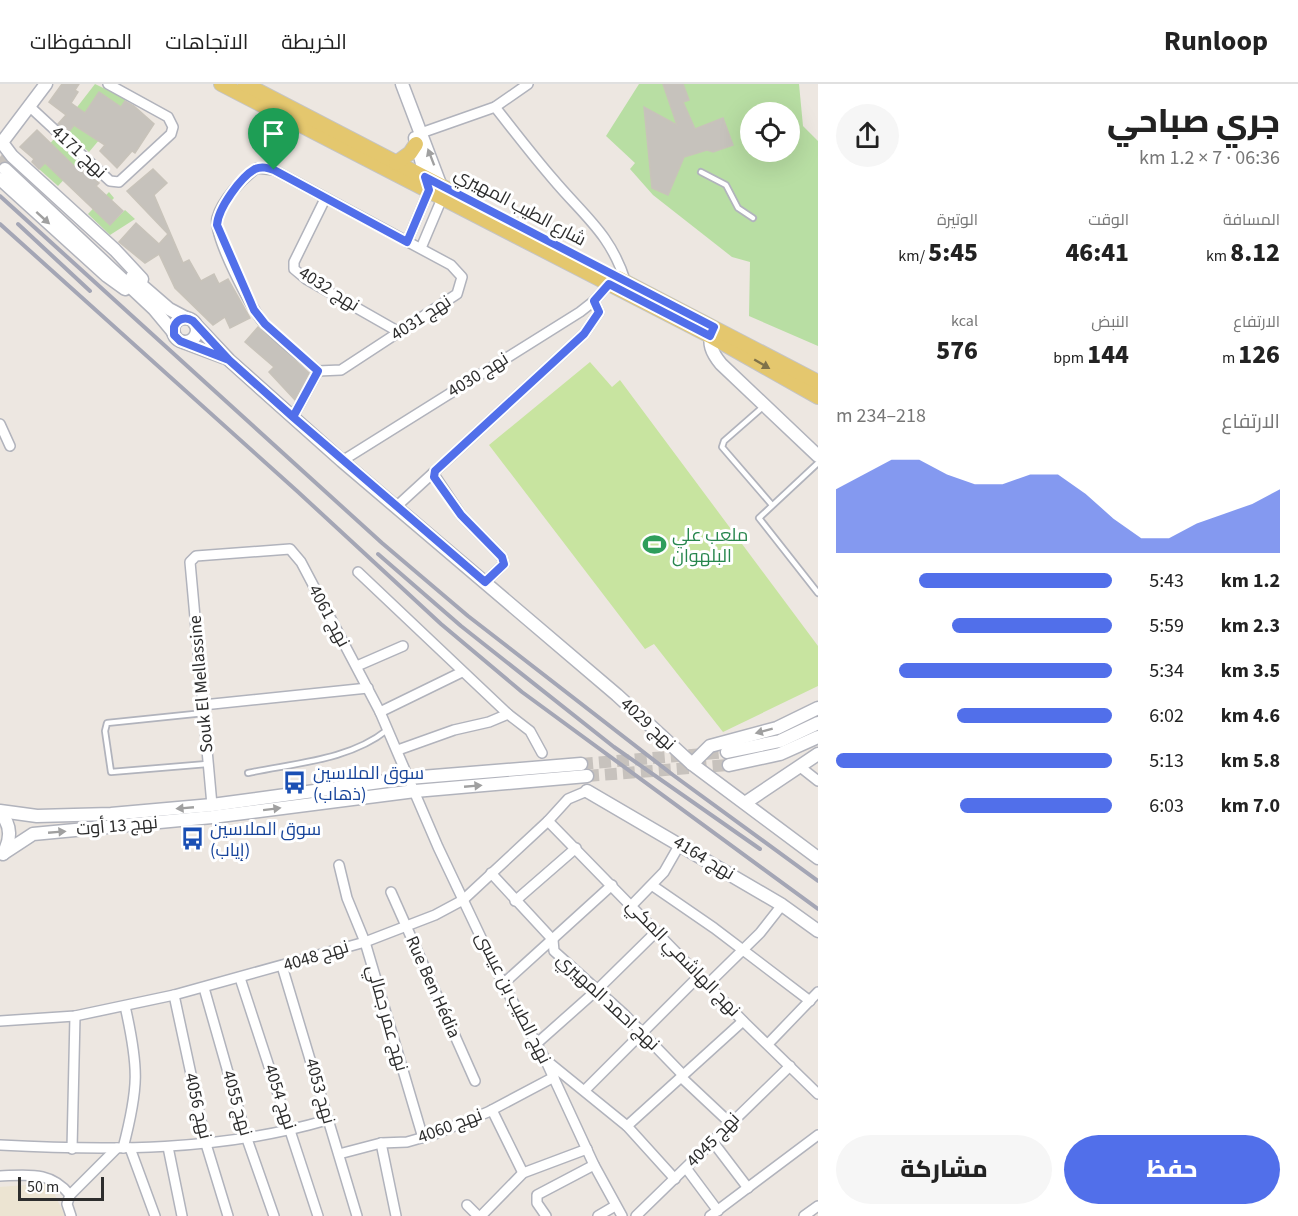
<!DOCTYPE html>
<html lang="ar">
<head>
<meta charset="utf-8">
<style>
	body { margin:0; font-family:"Source Sans 3",Cairo,sans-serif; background:#f6f6f6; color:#222; direction:rtl; height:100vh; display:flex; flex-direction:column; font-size:22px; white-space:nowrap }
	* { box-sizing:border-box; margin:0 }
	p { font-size:20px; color:#767676 }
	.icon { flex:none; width:33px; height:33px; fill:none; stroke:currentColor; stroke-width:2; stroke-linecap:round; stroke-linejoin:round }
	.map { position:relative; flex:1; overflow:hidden; direction:ltr }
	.side { display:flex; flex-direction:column; background:#fff; width:480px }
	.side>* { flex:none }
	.controls { position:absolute; left:740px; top:18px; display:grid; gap:12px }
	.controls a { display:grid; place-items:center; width:60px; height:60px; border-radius:50%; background:#fff; box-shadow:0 6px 24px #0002; font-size:30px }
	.scale { position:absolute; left:18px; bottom:15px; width:86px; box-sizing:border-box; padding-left:6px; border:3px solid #2d2d2d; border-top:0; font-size:16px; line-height:21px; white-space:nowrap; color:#2d2d2d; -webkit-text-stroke:4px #fff; paint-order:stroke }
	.pin { position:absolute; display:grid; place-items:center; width:51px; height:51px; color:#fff; margin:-62px -26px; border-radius:50% 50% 50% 0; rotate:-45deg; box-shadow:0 0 6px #0007 }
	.pin .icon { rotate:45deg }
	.round { display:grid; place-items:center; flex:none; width:63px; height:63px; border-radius:32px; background:#f6f6f6 }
	.summary { display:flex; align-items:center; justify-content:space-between; height:102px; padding:0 18px }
	h1 { font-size:33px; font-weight:800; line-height:45px }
	.figures { display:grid; grid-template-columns:repeat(3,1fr); gap:9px; height:102px; padding:6px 18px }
	.figures div { display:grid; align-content:center }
	.figures b { font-size:26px; font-weight:800 }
	.figures small { font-size:16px; font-weight:400 }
	.figures p { font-size:16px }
	.chart { height:168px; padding:12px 18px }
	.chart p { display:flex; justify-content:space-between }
	.chart svg { width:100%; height:108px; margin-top:6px; fill:#516fea; opacity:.7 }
	.action { display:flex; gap:12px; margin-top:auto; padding:12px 18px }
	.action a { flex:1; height:69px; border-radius:36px; background:#516fea; color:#fff; font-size:24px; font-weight:800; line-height:69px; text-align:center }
	.action a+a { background:#f6f6f6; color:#222 }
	ul { padding:0 18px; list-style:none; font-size:20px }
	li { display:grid; grid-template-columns:96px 72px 1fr; align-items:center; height:45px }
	li i { height:15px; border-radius:8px; background:#516fea }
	header { display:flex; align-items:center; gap:36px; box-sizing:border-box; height:84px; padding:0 30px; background:#fff; border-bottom:2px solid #e0e0e0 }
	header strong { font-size:28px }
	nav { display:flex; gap:33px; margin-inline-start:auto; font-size:21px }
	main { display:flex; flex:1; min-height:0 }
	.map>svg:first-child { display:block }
</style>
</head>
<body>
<header>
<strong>Runloop</strong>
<nav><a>الخريطة</a><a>الاتجاهات</a><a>المحفوظات</a></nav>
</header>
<main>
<section class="side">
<div class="summary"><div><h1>جري صباحي</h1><p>06:36 · 7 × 1.2 km</p></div><a class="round"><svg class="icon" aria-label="share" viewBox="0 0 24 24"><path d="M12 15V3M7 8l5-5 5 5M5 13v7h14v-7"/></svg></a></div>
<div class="figures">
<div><p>المسافة</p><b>8.12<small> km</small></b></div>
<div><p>الوقت</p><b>46:41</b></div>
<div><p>الوتيرة</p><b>5:45<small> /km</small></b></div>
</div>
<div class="figures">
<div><p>الارتفاع</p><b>126<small> m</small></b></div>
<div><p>النبض</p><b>144<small> bpm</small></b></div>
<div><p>kcal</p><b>576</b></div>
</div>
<div class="chart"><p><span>الارتفاع</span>218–234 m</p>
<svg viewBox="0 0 160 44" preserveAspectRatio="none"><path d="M0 44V18L10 12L20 6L30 6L40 12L50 16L60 16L70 12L80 12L90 20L100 30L110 38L120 38L130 32L140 28L150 24L160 18V44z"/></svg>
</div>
<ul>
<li><b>1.2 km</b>5:43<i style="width:70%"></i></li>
<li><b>2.3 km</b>5:59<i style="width:58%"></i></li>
<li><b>3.5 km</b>5:34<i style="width:77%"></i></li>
<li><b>4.6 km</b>6:02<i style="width:56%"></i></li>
<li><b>5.8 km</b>5:13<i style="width:100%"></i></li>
<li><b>7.0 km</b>6:03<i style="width:55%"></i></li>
</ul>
<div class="action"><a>حفظ</a><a>مشاركة</a></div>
</section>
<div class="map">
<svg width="818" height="1132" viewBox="0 0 818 1132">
	<rect width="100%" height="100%" fill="#ede7e1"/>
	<!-- education -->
	<path fill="#ece4d2" d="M49 1099 65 1132H0V1103Z"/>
	<!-- green -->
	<g fill="#b8dea3" fill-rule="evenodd">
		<path d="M95 0 126 15 110 43 89 68 68 49 75 39 71 31Z"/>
		<path d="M639 0H799L803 42 818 57V262L749 232 750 178 732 173 653 111 630 85 635 79 606 52ZM750 28H789V68H750Z"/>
		<path d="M55 54 81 77 58 102 39 85 45 65Z"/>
		<path d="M109 108 114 114 99 130 110 141 125 126 135 135 110 151 88 130Z"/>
	</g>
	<!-- pitch -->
	<path fill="#c8e4a0" d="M590 278 612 303 620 296 818 562V602L723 648 654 560 645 565 489 361Z"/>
	<!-- building -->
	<g fill="#c6c2bc" stroke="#c8c3ba" stroke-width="1.5">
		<path d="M62 0H79L75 6 78 8 71 19 85 29 99 8 121 23 125 17 134 22 154 40 135 69 132 67 117 84 100 67 105 61 74 41 68 49 58 40 66 31 49 18Z"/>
		<path d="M663 0H683L689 16 683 18 695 45 723 34 733 61 713 68 707 66 684 73 668 111 652 104 644 23 677 41Z"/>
		<path d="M37 46 75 83 80 78 86 84 84 86 99 99 96 102 123 127 110 141 45 79 39 85 32 78 34 75 20 63Z"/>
		<path d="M153 85 167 99 154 111 183 179 189 176 201 197 214 190 219 200 228 195 250 234 230 244 225 233 213 241 175 204 159 170 145 179 119 158 136 139 159 160 168 150 127 107Z"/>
		<path d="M258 243 309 289 295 316 269 288 274 283 245 258Z"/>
	</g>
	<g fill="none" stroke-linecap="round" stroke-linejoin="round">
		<!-- secondary-tunnel -->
		<g stroke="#c7c2bd" stroke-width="12" stroke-dasharray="12 6" stroke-linecap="butt">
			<path d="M0 73 9 80"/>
			<path d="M581 680 727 668"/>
			<path d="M587 692 729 681"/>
		</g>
		<defs>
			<g id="lane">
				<path d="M701 88 726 101 738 124 753 134"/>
				<path d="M764 322 724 357 722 363 772 421"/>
				<path d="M818 379 759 434 818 509"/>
				<path d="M204 629 107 639 105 647 111 688 207 680"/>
				<path d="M248 689C295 679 350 676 387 646"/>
			</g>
			<g id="street">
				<path d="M29 22 110 97 119 98 171 50 173 43 168 33 108 0"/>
				<path d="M495 23C514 47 533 72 553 95 584 132 611 150 626 199"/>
				<path d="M421 49 495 23 528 0"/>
				<path d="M257 84 274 86 451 181 462 193 457 210 341 286 318 287C301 272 279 256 263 238 251 224 213 152 217 134 222 116 242 95 257 84Z"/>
				<path d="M325 115 294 178V185L306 195 399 248"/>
				<path d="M407 158 429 106"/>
				<path d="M421 164 443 112"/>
				<path d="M293 333 318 287"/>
				<path d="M0 340 10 362"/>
				<path d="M342 377 580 228 594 217 609 200"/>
				<path d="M397 422 433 389"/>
				<path d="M358 488 508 630 530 647 542 669"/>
				<path d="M485 498 504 480 502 473 461 431 433 389 584 250 599 228 594 217"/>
				<path d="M357 582 403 562"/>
				<path d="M203 621 368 604"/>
				<path d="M380 628 462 588"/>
				<path d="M398 666 454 646 489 638 508 630"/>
				<path d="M799 682 818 697"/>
				<path d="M212 721 190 478 196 472 290 465 301 478 380 628 438 763 503 900 545 975 594 1081 622 1132"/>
				<path d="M548 737 743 937 818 1010"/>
				<path d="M339 781 347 814 365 858 423 1054"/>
				<path d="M491 789 553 856 554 867 624 930 683 991"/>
				<path d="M653 802 714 844 810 917"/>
				<path d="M391 808 475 997"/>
				<path d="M515 817 576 764"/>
				<path d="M632 821 664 788 680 760"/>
				<path d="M282 882 357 1132"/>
				<path d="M240 894 318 1132"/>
				<path d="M503 900 612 801"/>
				<path d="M707 901 760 849 782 821"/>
				<path d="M204 904 247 1055 274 1132"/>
				<path d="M174 911 206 1060 228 1132"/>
				<path d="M0 937 75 932 174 911 365 858 435 831 463 816 548 737 568 715 587 707"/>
				<path d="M768 960 818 908"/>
				<path d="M535 961 598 905 657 847"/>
				<path d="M547 977 627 1042 675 1095"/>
				<path d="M681 993 729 1038"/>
				<path d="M585 1006 699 892"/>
				<path d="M492 1026 523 1089"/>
				<path d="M627 1042 743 937"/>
				<path d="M713 1058 748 1104"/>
				<path d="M381 1059 396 1132"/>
				<path d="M0 1061C110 1067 221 1067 327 1036"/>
				<path d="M168 1063 182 1132"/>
				<path d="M123 1064C139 1003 139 984 125 922"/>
				<path d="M130 1064 155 1132"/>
				<path d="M72 1065 75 932"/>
				<path d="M339 1070 381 1059 407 1058 435 1050 488 1028 554 993"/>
				<path d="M686 1084 718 1127"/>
				<path d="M0 1092C29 1091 51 1087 70 1111"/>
				<path d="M467 1121 478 1132"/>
				<path d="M71 1132 67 1120 70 1111 117 1064"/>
				<path d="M481 1132 523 1089 587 1065"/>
				<path d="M546 1132 537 1119V1111L594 1081"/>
				<path d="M598 1132 615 1122"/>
				<path d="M636 1132 790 982"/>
				<path d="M710 1132 818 1051"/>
				<path d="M804 1132 818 1122"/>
			</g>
			<g id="secondary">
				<path d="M402 0 443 108"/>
				<path d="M415 54 427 98"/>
				<path d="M3 57 46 0"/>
				<path d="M3 60 12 72 115 166 142 195"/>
				<path d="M5 85 154 225 174 249"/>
				<path d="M0 95 107 192 125 205"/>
				<path d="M132 193 169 225 186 234"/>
				<circle cx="185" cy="246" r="12"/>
				<path d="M195 240 229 276 342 377 617 611 692 680 818 774"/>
				<path d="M713 245C707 259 712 269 721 280L818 372"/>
				<path d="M183 258 223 273"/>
				<path d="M727 668 780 657 818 639"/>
				<path d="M692 680 710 662 777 644 818 624"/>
				<path d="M729 681 780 670 818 653"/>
				<path d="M587 707 782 821 818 847"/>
				<path d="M745 719 818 670"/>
				<path d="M0 727 37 732 111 730 212 721 409 694 581 680"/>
				<path d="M0 729C12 741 11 756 3 770"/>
				<path d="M4 769 33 750 212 733 415 707 587 692"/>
			</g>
			<g id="primary">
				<path d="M221 0 710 252 818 313"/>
				<path d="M245 0 457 110"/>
				<path d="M396 79 410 69 416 60"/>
				<path d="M618 194 818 298"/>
			</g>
		</defs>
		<!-- lane casing -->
		<use href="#lane" stroke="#b1b3bc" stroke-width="8"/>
		<!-- street casing -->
		<use href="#street" stroke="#b1b3bc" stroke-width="12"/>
		<!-- secondary casing -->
		<use href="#secondary" stroke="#b1b3bc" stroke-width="15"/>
		<!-- primary casing -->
		<use href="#primary" stroke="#c4c4c4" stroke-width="16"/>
		<!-- lane -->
		<use href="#lane" stroke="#fff" stroke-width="4.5"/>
		<!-- street -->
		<use href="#street" stroke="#fff" stroke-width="9"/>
		<!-- secondary -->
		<use href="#secondary" stroke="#fff" stroke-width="12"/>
		<!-- primary -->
		<use href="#primary" stroke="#e4c76e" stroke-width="14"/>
		<!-- rail -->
		<g stroke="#a4a6b5" stroke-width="4">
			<path d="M0 112 382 459 468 532 673 691 818 797"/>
			<path d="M0 140 297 407 441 540 522 608 818 825"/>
			<path d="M18 140 90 207"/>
			<path d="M378 470 461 542 614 663 760 765"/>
		</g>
	</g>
	<!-- one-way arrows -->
	<defs><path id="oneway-solid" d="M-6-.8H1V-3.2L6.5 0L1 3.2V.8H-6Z" transform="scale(1.5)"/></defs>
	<g fill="#a0a0a0">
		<use href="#oneway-solid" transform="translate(431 73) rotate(-111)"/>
		<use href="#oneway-solid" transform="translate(43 134) rotate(42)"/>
		<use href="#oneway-solid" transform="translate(764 647) rotate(165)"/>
		<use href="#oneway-solid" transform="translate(473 702) rotate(-5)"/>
		<use href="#oneway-solid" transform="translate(185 724) rotate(175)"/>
		<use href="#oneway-solid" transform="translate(272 725) rotate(-7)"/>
		<use href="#oneway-solid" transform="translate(57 748) rotate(-5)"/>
	</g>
	<use fill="#7f724a" href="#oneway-solid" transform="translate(762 280) rotate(30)"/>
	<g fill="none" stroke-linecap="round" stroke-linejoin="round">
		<defs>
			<path id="route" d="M274 86C268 84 262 82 255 85 241 93 218 124 217 141L254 226 265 240 318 287 293 333 229 276 180 257 174 251V243C177 235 185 232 193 237L229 276 293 333 485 498 504 480 502 473 461 431 434 393 435 387 584 250 599 228 594 217 609 200 710 252 714 243 425 93 429 106 407 158 274 86"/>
		</defs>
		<!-- route casing -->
		<use href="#route" stroke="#fff" stroke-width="12"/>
		<!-- route -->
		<use href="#route" stroke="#516fea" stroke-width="8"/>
	</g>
	<!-- icons -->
	<defs>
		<symbol id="stadium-bare" viewBox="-9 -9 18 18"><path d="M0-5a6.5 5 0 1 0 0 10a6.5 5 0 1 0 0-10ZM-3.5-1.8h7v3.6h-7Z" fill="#2e9e5b" stroke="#fff" stroke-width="2.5" paint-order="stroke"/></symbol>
		<symbol id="bus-bare" viewBox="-9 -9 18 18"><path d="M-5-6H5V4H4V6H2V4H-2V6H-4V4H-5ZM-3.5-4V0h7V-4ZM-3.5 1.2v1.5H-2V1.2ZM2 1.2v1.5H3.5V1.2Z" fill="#1a4fb4" stroke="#fff" stroke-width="2.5" paint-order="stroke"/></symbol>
	</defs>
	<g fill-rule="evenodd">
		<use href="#stadium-bare" x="638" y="444" width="33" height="33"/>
		<use href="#bus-bare" x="278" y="682" width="33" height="33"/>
		<use href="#bus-bare" x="176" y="738" width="33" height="33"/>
	</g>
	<g text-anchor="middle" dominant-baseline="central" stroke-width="6" stroke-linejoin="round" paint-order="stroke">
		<!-- street labels -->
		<g font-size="18" fill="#2d2d2d" stroke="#fff">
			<text transform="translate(79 68) rotate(43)">نهج 4171</text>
			<text transform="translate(520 123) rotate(28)">شارع الطيب المهيري</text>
			<text transform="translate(329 205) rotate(32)">نهج 4032</text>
			<text transform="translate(421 234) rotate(-33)">نهج 4031</text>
			<text transform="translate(478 291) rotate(-32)">نهج 4030</text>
			<text transform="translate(329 532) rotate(62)">نهج 4061</text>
			<text transform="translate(201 600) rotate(-95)">Souk El Mellassine</text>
			<text transform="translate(648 640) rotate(43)">نهج 4029</text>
			<text transform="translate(117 742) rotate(-5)">نهج 13 أوت</text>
			<text transform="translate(704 774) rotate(31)">نهج 4164</text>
			<text transform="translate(316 872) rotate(-17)">نهج 4048</text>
			<text transform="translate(683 874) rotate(46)">نهج الهاشمي المكي</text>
			<text transform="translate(433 903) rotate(66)">Rue Ben Hédia</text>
			<text transform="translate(513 914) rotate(63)">نهج الطيب بن عيسى</text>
			<text transform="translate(608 918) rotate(43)">نهج احمد المهيري</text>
			<text transform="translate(387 934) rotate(74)">نهج عمر جمالي</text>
			<text transform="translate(320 1007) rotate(74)">نهج 4053</text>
			<text transform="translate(280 1013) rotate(72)">نهج 4054</text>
			<text transform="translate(237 1019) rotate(74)">نهج 4055</text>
			<text transform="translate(198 1022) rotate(77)">نهج 4056</text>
			<text transform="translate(450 1042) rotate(-21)">نهج 4060</text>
			<text transform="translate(713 1056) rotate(-46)">نهج 4045</text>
		</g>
		<!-- leisure labels -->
		<g font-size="18" fill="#27864d" stroke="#fff" text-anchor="start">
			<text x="672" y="451">ملعب علي<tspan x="672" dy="21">البلهوان</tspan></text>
		</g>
		<!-- transit labels -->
		<g font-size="18" fill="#164399" stroke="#fff" text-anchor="start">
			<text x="313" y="689">سوق الملاسين<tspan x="313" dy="21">(ذهاب)</tspan></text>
			<text x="210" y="745">سوق الملاسين<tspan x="210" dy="21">(إياب)</tspan></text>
		</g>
	</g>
</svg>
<div class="controls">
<a><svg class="icon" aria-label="locate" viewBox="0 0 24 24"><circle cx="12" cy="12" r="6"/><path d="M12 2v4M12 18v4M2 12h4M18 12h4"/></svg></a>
</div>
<div class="scale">50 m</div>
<div class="pin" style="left:274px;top:86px;background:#1e9e55"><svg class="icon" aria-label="arrive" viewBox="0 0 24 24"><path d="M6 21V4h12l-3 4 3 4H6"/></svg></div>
</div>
</main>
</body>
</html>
